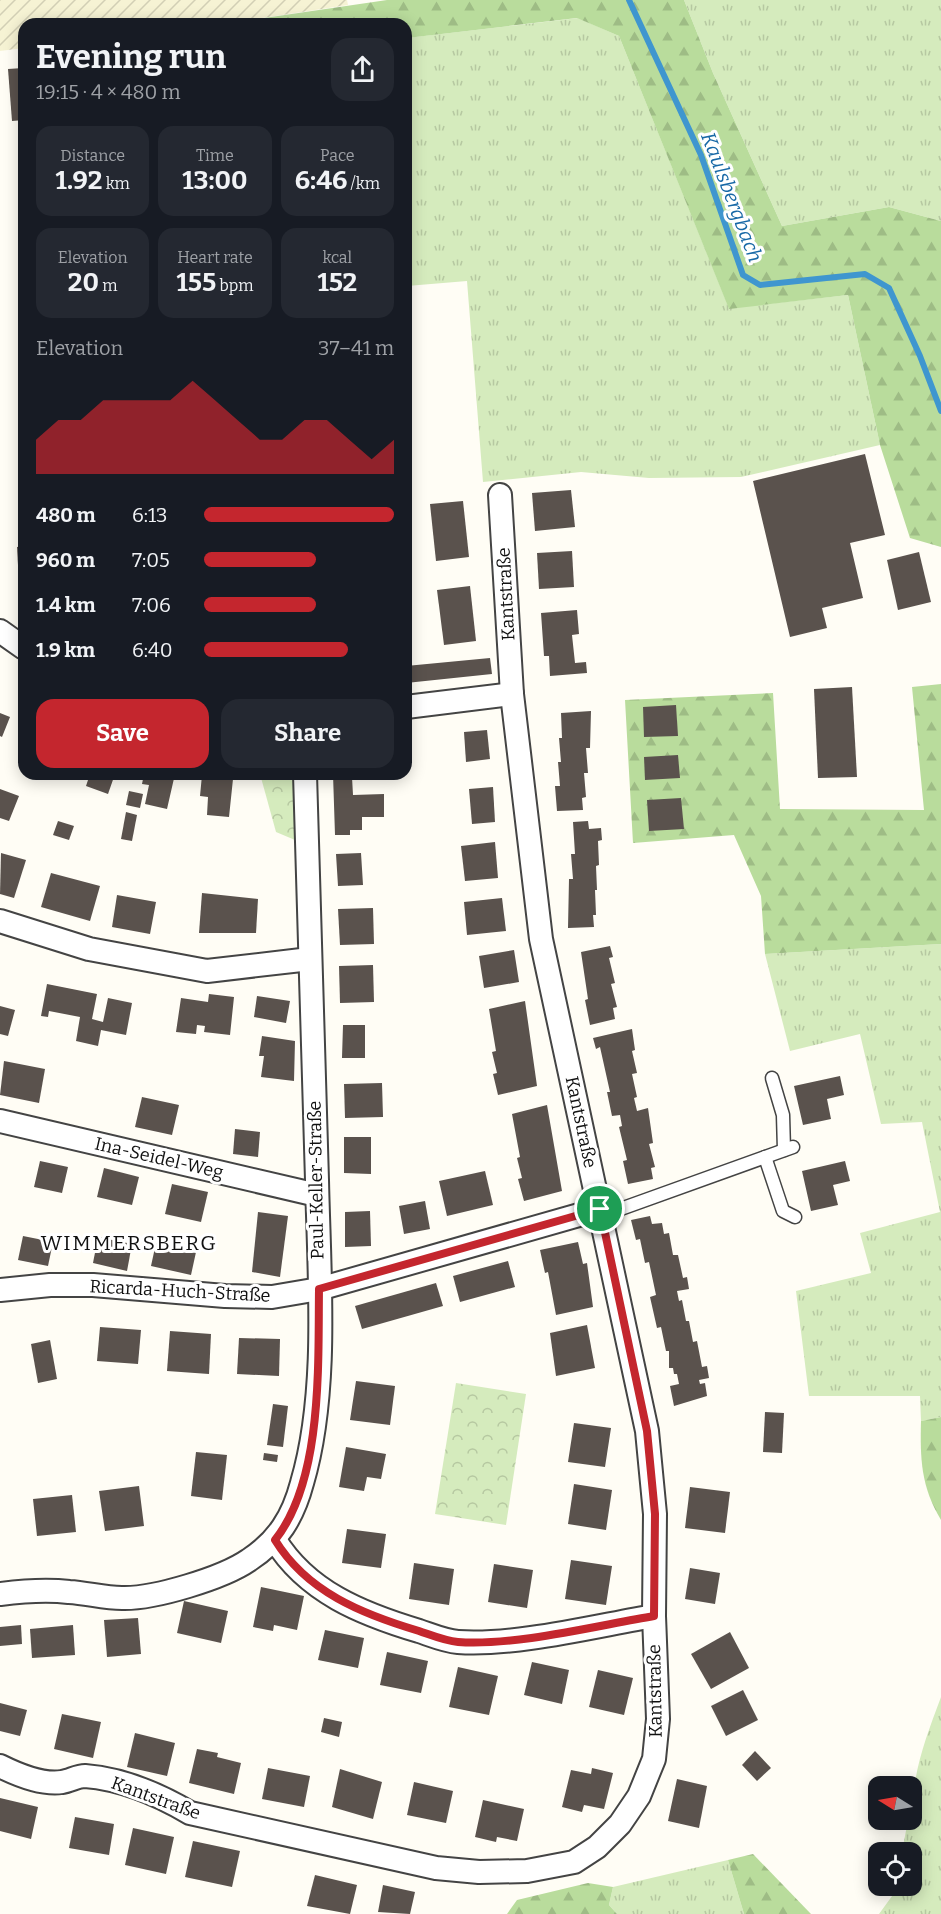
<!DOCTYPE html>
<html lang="en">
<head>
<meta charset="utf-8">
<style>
	body { margin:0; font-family:Bitter,serif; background:#242831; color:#f1f3f6; height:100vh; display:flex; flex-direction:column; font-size:22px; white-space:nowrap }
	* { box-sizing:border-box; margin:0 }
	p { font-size:20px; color:#9ea1a6 }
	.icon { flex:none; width:33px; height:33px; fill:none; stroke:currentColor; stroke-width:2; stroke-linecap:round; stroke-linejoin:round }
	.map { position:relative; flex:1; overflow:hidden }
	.details { position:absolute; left:18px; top:18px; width:394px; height:762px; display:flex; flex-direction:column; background:#171b24; border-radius:18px; box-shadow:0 3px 15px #0003 }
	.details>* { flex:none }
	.needle { width:39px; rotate:281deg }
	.buttons { position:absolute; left:868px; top:1776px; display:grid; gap:12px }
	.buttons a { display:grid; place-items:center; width:54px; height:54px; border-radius:12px; background:#171b24; box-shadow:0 3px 15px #0003; font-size:30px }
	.pin { position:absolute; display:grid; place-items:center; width:51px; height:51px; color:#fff; margin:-26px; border:3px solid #fff; border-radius:50%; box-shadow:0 2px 6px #0007 }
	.round { display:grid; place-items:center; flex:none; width:63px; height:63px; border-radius:18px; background:#242831 }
	.head { display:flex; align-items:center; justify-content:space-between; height:102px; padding:0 18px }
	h1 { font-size:33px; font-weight:700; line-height:45px }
	.metrics { display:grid; grid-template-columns:repeat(3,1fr); gap:9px; height:102px; padding:6px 18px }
	.metrics div { display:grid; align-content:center; border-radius:15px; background:#242831; text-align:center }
	.metrics b { font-size:26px; font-weight:700 }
	.metrics small { font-size:16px; font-weight:400 }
	.metrics p { font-size:16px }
	.chart { height:168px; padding:12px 18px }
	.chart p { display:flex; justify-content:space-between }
	.chart svg { width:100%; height:108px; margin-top:6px; fill:#c4262e; opacity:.7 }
	.primary-button { display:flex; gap:12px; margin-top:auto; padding:12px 18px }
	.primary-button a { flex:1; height:69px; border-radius:18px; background:#c4262e; color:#fff; font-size:24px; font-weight:700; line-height:69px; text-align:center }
	.primary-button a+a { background:#242831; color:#f1f3f6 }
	ul { padding:0 18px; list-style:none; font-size:20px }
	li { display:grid; grid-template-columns:96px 72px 1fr; align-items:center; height:45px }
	li i { height:15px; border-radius:8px; background:#c4262e }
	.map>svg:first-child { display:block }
</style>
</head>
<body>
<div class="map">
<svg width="941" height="1914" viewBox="0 0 941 1914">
	<defs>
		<pattern id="farmland-furrows" width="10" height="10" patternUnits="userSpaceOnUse" patternTransform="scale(1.5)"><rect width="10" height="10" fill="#f6f3d4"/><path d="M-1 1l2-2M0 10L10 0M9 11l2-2" fill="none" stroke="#d2cfb5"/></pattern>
		<pattern id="grass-tufts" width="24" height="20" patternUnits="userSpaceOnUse" patternTransform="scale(1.5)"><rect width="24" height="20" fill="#d5ebbd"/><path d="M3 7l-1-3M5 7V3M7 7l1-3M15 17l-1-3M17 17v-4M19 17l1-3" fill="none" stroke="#b6c8a1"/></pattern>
		<pattern id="forest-firs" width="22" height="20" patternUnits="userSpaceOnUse" patternTransform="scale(1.5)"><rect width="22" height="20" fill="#b9dc9c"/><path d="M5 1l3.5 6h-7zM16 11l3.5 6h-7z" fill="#9ebc85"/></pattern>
		<pattern id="park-crowns" width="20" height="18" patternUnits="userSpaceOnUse" patternTransform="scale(1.5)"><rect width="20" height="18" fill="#d5ebbd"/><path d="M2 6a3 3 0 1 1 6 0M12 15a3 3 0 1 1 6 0" fill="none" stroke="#b6c8a1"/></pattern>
	</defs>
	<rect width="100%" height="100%" fill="#fffdf5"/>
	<!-- farmland -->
	<path fill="url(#farmland-furrows)" d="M0 0H347L348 5 223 24H24V48L0 51Z"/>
	<!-- grass -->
	<g fill="url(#grass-tufts)">
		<path d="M684 0H941V221L889 207 782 226 713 73Z"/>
		<path d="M578 18 619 36 729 308 848 295 880 445 741 477 649 478 581 472 483 482 467 281 407 286 406 38Z"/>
		<path d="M941 944V1417L921 1421 920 1396H809L796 1291 871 1273 860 1233 940 1212 922 1122 881 1124 860 1034 790 1051 765 954Z"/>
		<path d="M941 1697V1914H879L895 1892 896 1886H912V1852H902L908 1820H912C912 1773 925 1740 941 1697Z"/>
		<path d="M728 1860 744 1914H617L609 1905 613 1887Z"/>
	</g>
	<!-- forest -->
	<g fill="url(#forest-firs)">
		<path d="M387 0H684L713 73 782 226 889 207 941 221V547L910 538 880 445 848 295 729 309 619 36 577 18 407 38 406 24H223Z"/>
		<path d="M941 684V944L765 954 761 896 734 835 633 843 625 700 773 693 780 809 924 810 912 687Z"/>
		<path d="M941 1417V1520C921 1487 920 1459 921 1421Z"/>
		<path d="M753 1854 811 1914H744L728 1860Z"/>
		<path d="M588 1883 613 1887 609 1905 617 1914H507L517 1900Z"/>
	</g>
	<!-- park -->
	<g fill="url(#park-crowns)">
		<path d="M260 774H294L295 840 276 832Z"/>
		<path d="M456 1383 526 1394 506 1525 435 1514Z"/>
	</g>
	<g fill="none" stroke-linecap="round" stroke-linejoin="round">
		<!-- stream -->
		<path stroke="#3f96cf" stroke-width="6" d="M629 0 701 155 743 275 760 285 865 274 889 288 920 356 941 411"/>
	</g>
	<!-- building -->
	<g fill="#5a524d">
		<path d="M23 68 24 120 12 121 8 69Z"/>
		<path d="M865 454 885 535 850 543 863 598 822 608 827 628 790 637 753 481Z"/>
		<path d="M571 490 575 527 535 531 532 493Z"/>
		<path d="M463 501 469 557 436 561 430 504Z"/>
		<path d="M24 546V584H19L17 547Z"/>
		<path d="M572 551 574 587 539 589 537 553Z"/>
		<path d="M919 552 931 602 898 610 887 560Z"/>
		<path d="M470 586 476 641 444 645 437 590Z"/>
		<path d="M577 610 579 634 572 635 575 663 586 662 587 673 550 676 549 656H544L541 613Z"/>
		<path d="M490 658 492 674 406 683V666Z"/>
		<path d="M852 687 857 777 818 778 814 689Z"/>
		<path d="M676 705 678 736 644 737 643 707Z"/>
		<path d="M591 711 590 748H586L588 773H584L586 797 582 798 583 810 557 811 555 786H560L558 762H561L559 738H562L561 713Z"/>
		<path d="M0 713 10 717 2 737 0 736Z"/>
		<path d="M487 730 490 759 466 762 464 732Z"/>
		<path d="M678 755 680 778 645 780 644 757Z"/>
		<path d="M90 774H115L108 794 86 786Z"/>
		<path d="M144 774H175L167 809 145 804 149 785 142 784Z"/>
		<path d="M333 774H377V777H352L353 795 384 794V817H362V830H350V835H335Z"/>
		<path d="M202 775 233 779 229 817 207 815 208 797 200 796Z"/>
		<path d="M493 787 495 822 472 824 469 789Z"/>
		<path d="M0 789 19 796 9 821 0 818Z"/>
		<path d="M129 791 143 794 140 808 126 805Z"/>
		<path d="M681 798 684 829 649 831 647 800Z"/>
		<path d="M126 812 137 815 132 841 121 839Z"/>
		<path d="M58 821 74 826 69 840 53 835Z"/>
		<path d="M588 821 589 829 601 828 602 840 598 841 599 865 596 866 597 890H595L596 915H593L594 927 568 928 569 879H573L571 854H575L573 822Z"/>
		<path d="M495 842 498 878 465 881 461 846Z"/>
		<path d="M1 853 26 860 14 898 0 894Z"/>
		<path d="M361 853 363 885 338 886 336 854Z"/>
		<path d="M51 873 100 886 90 921 41 907Z"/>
		<path d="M202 893 258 899 256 933H199Z"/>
		<path d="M117 895 156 902 150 934 112 927Z"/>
		<path d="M502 898 506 931 467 935 464 902Z"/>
		<path d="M373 908 374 944 340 945 338 909Z"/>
		<path d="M610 946 613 957 609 958 615 983 611 984 617 1007 613 1008 615 1019 590 1025 585 1000 588 999 581 952Z"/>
		<path d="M514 950 519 982 484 988 479 956Z"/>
		<path d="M373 965 374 1002 340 1003 339 966Z"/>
		<path d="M47 984 97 994 92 1019 103 1022 108 998 132 1003 126 1035 101 1030 98 1046 76 1041 80 1017 49 1011 48 1017 41 1016Z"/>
		<path d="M209 994 234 997 230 1035 204 1032 205 1026 197 1025 196 1034 176 1032 181 998 208 1002Z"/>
		<path d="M257 996 290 1001 286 1023 254 1017Z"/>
		<path d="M525 1001 537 1086 498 1095 493 1074 497 1073 492 1052 496 1051 489 1009Z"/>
		<path d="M0 1006 15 1010 8 1036 0 1034Z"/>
		<path d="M343 1025H365V1058H342Z"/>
		<path d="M632 1029 635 1050 632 1051 637 1073 632 1074 637 1097 634 1098 637 1111 648 1108 653 1143 649 1144 655 1167 651 1168 653 1179 628 1184 623 1161 627 1160 619 1127 622 1126 620 1115 612 1116 607 1092H610L600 1047 596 1049 593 1038Z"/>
		<path d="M262 1036 295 1041 294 1081 261 1077 264 1056H259Z"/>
		<path d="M4 1061 45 1069 39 1103 0 1095Z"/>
		<path d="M840 1076 844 1095 827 1099 831 1119 803 1125 794 1086Z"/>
		<path d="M382 1083 383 1117 345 1118 344 1084Z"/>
		<path d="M142 1097 179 1105 172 1135 135 1127Z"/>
		<path d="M547 1105 562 1191 524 1201 518 1179 522 1178 517 1158 520 1157 512 1114Z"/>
		<path d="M235 1129 260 1132 258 1157 233 1154Z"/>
		<path d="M344 1137H371V1174L344 1173Z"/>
		<path d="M40 1161 68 1167 62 1193 34 1187Z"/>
		<path d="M845 1161 850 1181 833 1185 838 1205 811 1211 802 1171Z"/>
		<path d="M104 1168 139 1177 132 1205 97 1197Z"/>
		<path d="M485 1171 493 1205 447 1216 439 1181Z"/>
		<path d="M172 1184 208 1192 201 1222 165 1214Z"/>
		<path d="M425 1201 430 1229 404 1234 399 1206Z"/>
		<path d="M370 1211 371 1246 345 1247V1212Z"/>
		<path d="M258 1212 288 1216 280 1277 252 1272Z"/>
		<path d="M650 1216 652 1224 662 1223 664 1234 669 1233 673 1255H678L683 1278 687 1277 689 1289 677 1291 679 1301 682 1300 686 1321H689L693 1342 697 1341 702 1367 707 1366 709 1378 699 1380 700 1384 705 1383 707 1396 674 1406 670 1386 679 1384 677 1374H674L673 1368H669V1351H666L661 1327 657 1328 650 1297 656 1295 649 1262 645 1263 640 1239 636 1240 631 1220Z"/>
		<path d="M23 1236 53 1242 48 1266 18 1260Z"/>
		<path d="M98 1237 132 1244 127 1271 93 1263Z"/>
		<path d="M578 1242 583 1264 587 1263 593 1307 556 1315 548 1272 545 1273 540 1250Z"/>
		<path d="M156 1243 196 1252 191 1275 151 1266Z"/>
		<path d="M508 1261 515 1287 460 1302 453 1276Z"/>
		<path d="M436 1283 443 1306 362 1329 355 1306Z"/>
		<path d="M587 1325 595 1368 556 1376 550 1333Z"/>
		<path d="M100 1327 141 1330 138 1364 97 1361Z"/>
		<path d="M170 1331 211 1334 209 1374 167 1371Z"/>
		<path d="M239 1338 280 1339 279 1376 237 1374Z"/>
		<path d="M50 1340 57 1379 38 1383 31 1344Z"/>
		<path d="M356 1381 395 1386 390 1425 350 1420Z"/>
		<path d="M273 1404 288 1406 283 1447 267 1445Z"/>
		<path d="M765 1412 784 1413 782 1453 763 1452Z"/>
		<path d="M574 1423 611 1428 605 1467 568 1462Z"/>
		<path d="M346 1447 386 1454 381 1479 367 1477 364 1491 339 1487Z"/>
		<path d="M196 1452 227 1455 222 1500 191 1496Z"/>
		<path d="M264 1453 278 1455 277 1462 263 1460Z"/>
		<path d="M574 1484 612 1490 606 1530 568 1524Z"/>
		<path d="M139 1486 144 1526 105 1531 99 1491Z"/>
		<path d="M690 1487 730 1492 725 1533 685 1528Z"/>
		<path d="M72 1495 76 1532 37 1536 33 1499Z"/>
		<path d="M347 1529 386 1534 381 1568 342 1563Z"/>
		<path d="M571 1560 612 1566 606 1605 565 1599Z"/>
		<path d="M414 1563 454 1569 449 1605 409 1599Z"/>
		<path d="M494 1564 533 1570 527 1608 488 1602Z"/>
		<path d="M690 1568 720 1573 715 1604 685 1599Z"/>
		<path d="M261 1587 304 1596 297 1630 274 1625 273 1631 253 1627Z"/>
		<path d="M184 1601 228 1611 221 1643 177 1633Z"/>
		<path d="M138 1618 141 1654 107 1657 104 1620Z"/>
		<path d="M21 1625 22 1644 0 1646V1627Z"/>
		<path d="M73 1625 75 1655 32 1658 30 1629Z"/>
		<path d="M325 1630 364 1638 358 1668 318 1660Z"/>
		<path d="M730 1632 749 1668 711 1689 691 1654Z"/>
		<path d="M387 1652 428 1661 421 1693 380 1685Z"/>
		<path d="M532 1662 569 1670 562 1704 524 1695Z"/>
		<path d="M458 1667 498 1676 489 1715 449 1707Z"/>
		<path d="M598 1670 633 1678 624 1715 589 1707Z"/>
		<path d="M743 1690 758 1720 726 1736 711 1706Z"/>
		<path d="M0 1703 27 1710 20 1736 0 1731Z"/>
		<path d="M62 1714 101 1722 93 1758 54 1749Z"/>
		<path d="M324 1718 342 1722 339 1737 321 1732Z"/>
		<path d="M135 1733 175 1743 167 1776 127 1767Z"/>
		<path d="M197 1749 218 1753 217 1757 241 1763 234 1794 189 1783Z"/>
		<path d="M755 1751 771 1768 757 1781 742 1765Z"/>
		<path d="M268 1768 310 1776 304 1807 262 1799Z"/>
		<path d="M592 1768 613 1773 604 1809 584 1805 582 1812 562 1807 571 1770 591 1774Z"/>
		<path d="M340 1769 382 1782 373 1819 332 1807Z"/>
		<path d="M677 1779 707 1786 699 1828 668 1821Z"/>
		<path d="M414 1782 453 1791 446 1823 407 1815Z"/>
		<path d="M0 1798 38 1807 31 1839 0 1831Z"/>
		<path d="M483 1800 524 1809 517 1841 497 1837 496 1842 475 1837Z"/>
		<path d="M75 1817 114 1824 109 1855 69 1848Z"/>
		<path d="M133 1828 174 1837 166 1874 125 1865Z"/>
		<path d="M193 1841 240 1851 232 1887 185 1877Z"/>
		<path d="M315 1875 357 1885 350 1914 307 1906Z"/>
		<path d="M383 1885 415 1892 410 1914 378 1912Z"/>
	</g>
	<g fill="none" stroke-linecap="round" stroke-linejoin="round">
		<defs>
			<g id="service">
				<path d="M772 1078 783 1115 784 1150"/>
				<path d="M765 1157 783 1211 795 1217"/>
				<path d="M600 1209 615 1211 793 1147"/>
			</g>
			<g id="minor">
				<path d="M0 631 24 648"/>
				<path d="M406 707 512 694"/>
				<path d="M0 921 89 949 207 971 310 959"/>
				<path d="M0 1121 317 1195"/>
				<path d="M0 1290 50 1285H93L225 1296 272 1297 319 1289 600 1209"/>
				<path d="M275 1540C307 1592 362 1614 419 1631 431 1635 445 1641 458 1642 516 1646 595 1626 654 1616"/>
				<path d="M0 1594C23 1591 46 1589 69 1592 87 1593 104 1598 122 1598 154 1599 223 1578 249 1560 278 1541 293 1517 302 1483 329 1392 319 1275 317 1180 313 1045 309 909 305 774"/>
				<path d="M0 1766C18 1775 42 1785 62 1782 70 1781 77 1776 85 1776 123 1779 158 1794 190 1813L436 1868 479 1872 527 1871 574 1862 597 1847 620 1824 639 1796 654 1759 658 1719 654 1616 655 1514 647 1431 541 939 512 694 500 495"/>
			</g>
		</defs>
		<!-- service casing -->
		<use href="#service" stroke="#444" stroke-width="15"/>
		<!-- minor casing -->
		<use href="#minor" stroke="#444" stroke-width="26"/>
		<!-- service -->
		<use href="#service" stroke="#fff" stroke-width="12"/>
		<!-- minor -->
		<use href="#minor" stroke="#fff" stroke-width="22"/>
	</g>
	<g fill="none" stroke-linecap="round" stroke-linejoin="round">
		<defs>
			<path id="route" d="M600 1209 647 1431 655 1514 654 1616C595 1626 516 1646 458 1642 445 1641 431 1635 419 1631 362 1614 307 1592 275 1540 323 1480 318 1364 319 1289Z"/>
		</defs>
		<!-- route casing -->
		<use href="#route" stroke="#fff" stroke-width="12"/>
		<!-- route -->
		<use href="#route" stroke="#c4262e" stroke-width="8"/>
	</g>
	<g text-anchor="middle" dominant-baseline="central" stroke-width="6" stroke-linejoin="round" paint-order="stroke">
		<!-- street labels -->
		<g font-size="18" fill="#111" stroke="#fff">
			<text transform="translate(506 594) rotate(-93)">Kantstraße</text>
			<text transform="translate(581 1122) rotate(78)">Kantstraße</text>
			<text transform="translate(159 1158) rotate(13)">Ina-Seidel-Weg</text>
			<text transform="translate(316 1180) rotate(-91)">Paul-Keller-Straße</text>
			<text transform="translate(180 1291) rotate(3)">Ricarda-Huch-Straße</text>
			<text transform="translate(655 1691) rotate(-91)">Kantstraße</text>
			<text transform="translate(156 1798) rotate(20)">Kantstraße</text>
		</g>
		<!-- water labels -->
		<g font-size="20" font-style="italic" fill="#1768a6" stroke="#fff">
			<text transform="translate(732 197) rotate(69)">Kaulsbergbach</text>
		</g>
		<!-- quarter labels -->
		<g font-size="21" letter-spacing="1.5" fill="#111" stroke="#fff">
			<text x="129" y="1243">WIMMERSBERG</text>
		</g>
	</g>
</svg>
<div class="buttons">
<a><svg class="needle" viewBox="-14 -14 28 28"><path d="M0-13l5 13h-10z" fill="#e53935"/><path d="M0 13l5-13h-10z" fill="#9ea1a6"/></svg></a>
<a><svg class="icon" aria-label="locate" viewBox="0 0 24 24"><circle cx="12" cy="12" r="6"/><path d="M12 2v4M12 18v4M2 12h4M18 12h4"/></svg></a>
</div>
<div class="pin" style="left:600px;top:1209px;background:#1e9e55"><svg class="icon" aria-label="arrive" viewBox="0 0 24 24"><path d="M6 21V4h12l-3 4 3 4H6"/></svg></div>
<section class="details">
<div class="head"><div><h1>Evening run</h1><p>19:15 · 4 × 480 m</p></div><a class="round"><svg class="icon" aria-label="share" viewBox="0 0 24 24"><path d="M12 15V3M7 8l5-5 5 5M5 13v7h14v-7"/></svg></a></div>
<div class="metrics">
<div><p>Distance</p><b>1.92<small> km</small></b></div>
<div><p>Time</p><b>13:00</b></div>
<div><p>Pace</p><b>6:46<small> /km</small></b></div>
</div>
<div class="metrics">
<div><p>Elevation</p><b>20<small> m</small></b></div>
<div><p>Heart rate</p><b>155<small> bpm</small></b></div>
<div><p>kcal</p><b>152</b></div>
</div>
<div class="chart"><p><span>Elevation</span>37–41 m</p>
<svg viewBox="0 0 160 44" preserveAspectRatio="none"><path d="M0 44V30L10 22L20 22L30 14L40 14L50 14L60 14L70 6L80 14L90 22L100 30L110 30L120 22L130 22L140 30L150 38L160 30V44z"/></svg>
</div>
<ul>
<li><b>480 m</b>6:13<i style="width:100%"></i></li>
<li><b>960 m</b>7:05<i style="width:59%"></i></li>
<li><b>1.4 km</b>7:06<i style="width:59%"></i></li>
<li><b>1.9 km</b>6:40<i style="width:76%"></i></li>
</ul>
<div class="primary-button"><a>Save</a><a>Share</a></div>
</section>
</div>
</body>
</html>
